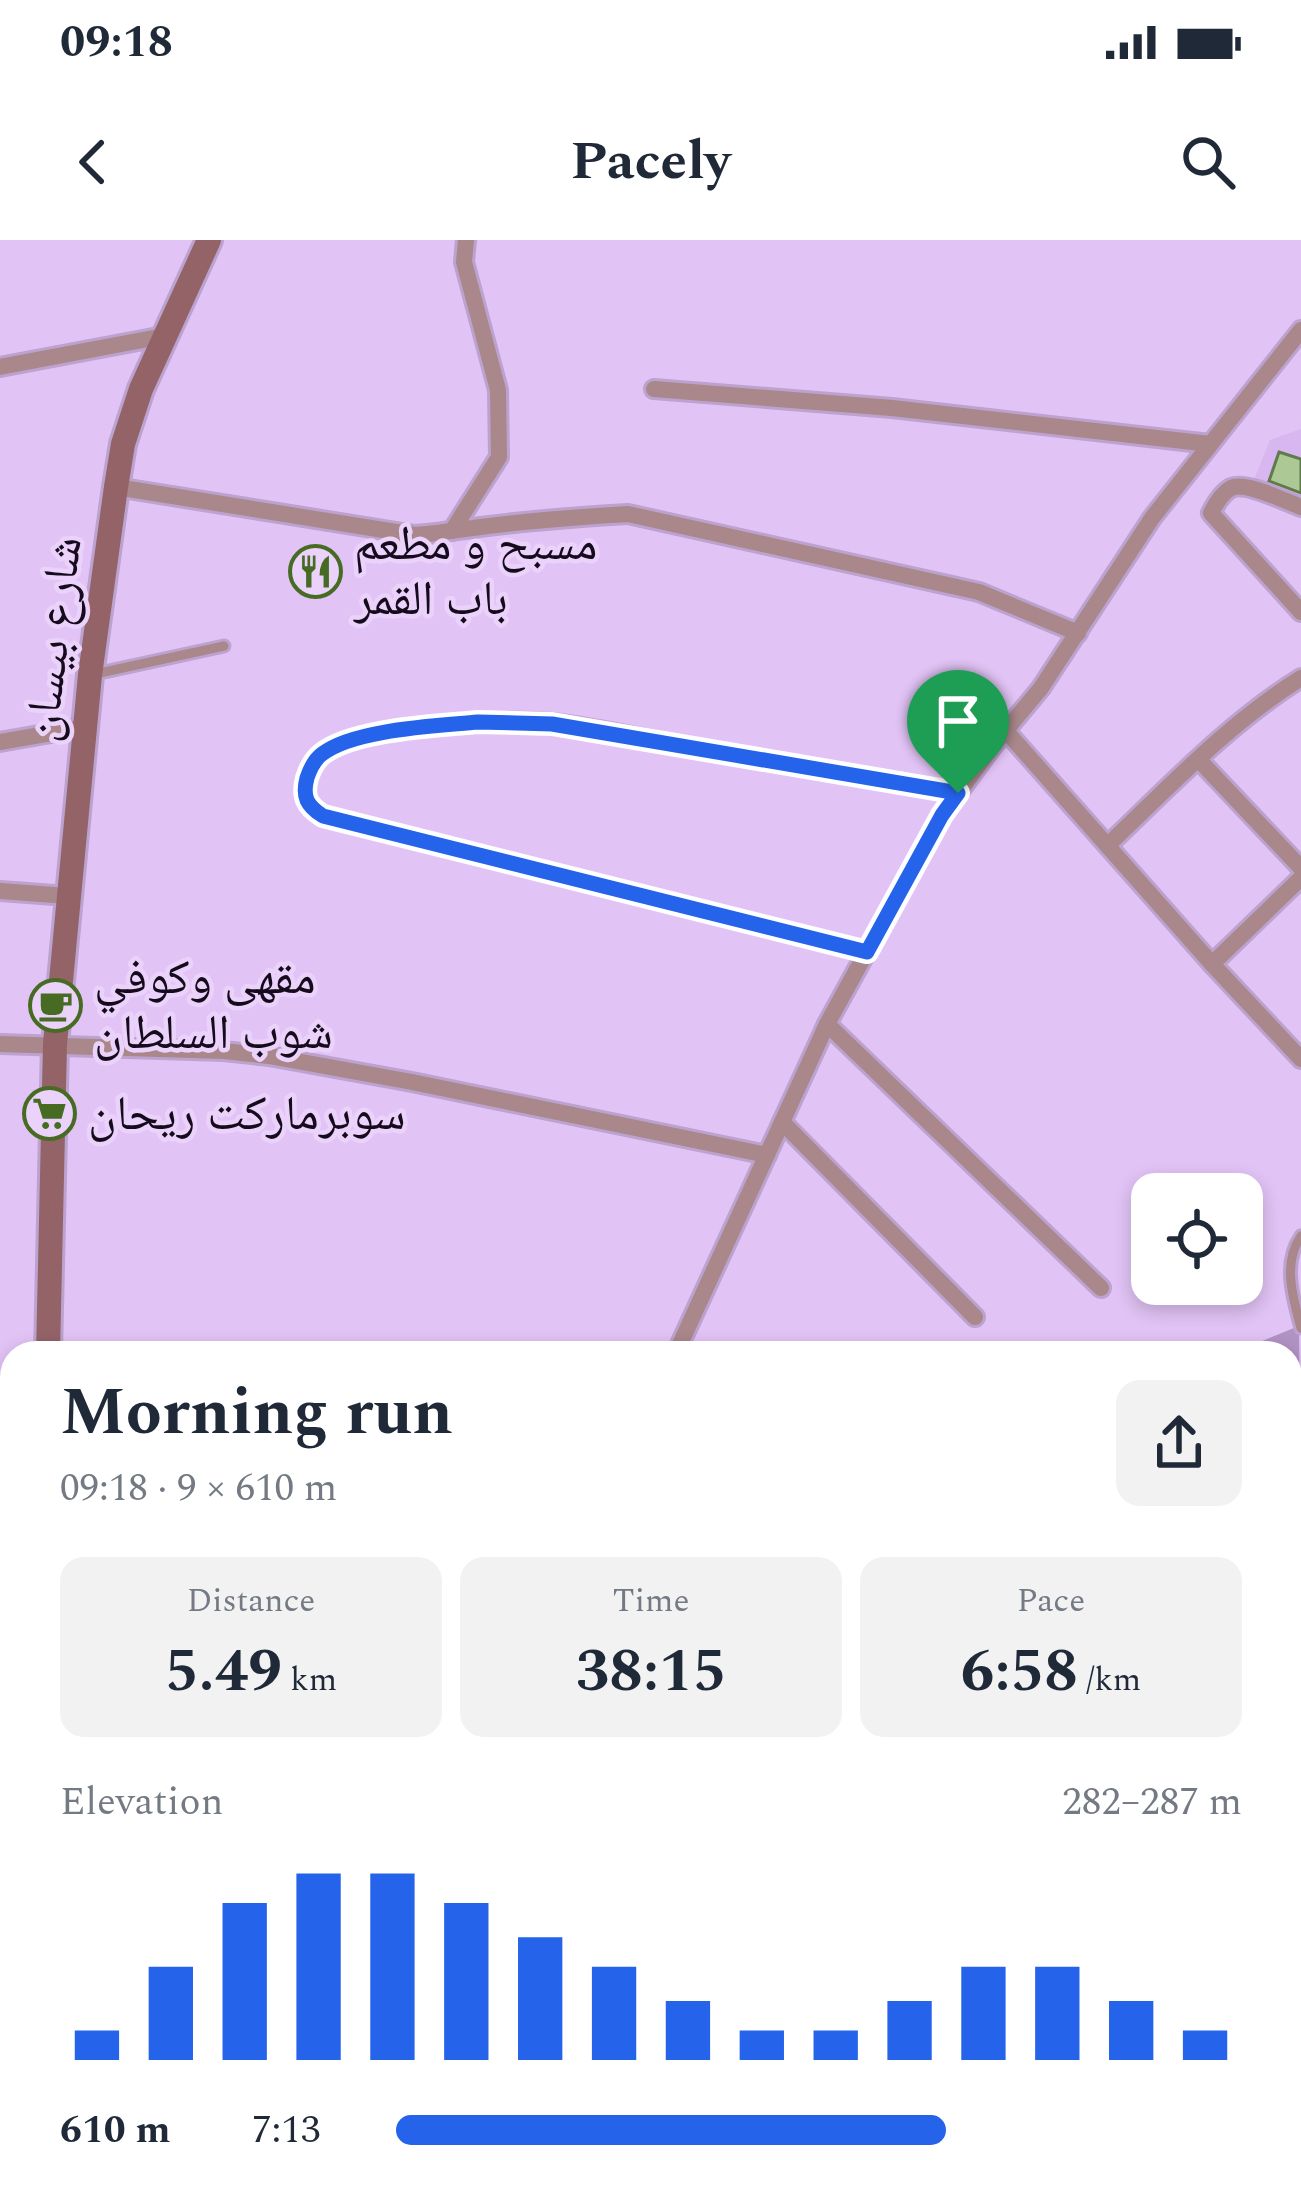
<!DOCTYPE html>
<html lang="en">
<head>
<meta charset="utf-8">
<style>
	body { margin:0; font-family:Spectral,"Noto Naskh Arabic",serif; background:#f2f2f3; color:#1f2937; height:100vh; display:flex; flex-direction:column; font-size:45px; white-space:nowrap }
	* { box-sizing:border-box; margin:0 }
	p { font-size:39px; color:#747a83 }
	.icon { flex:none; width:66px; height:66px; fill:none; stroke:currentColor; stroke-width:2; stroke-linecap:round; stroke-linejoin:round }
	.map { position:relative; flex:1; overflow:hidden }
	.details { position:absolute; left:0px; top:1101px; width:1302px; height:858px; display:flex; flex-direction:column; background:#fff; border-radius:36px 36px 0 0; box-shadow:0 6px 18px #0003 }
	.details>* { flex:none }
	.tools { position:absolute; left:1131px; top:933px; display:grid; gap:24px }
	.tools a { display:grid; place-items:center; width:132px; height:132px; border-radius:24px; background:#fff; box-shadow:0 6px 18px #0003; font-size:60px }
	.pin { position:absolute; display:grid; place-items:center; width:102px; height:102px; color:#fff; margin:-123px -51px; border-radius:50% 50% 50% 0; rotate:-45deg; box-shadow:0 0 12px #0007 }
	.pin .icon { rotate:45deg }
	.round { display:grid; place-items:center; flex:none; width:126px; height:126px; border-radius:24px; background:#f2f2f3 }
	.overview { display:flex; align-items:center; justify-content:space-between; height:204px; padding:0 60px }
	h1 { font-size:66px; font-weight:700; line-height:90px }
	.metrics { display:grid; grid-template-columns:repeat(3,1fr); gap:18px; height:204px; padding:12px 60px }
	.metrics div { display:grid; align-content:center; border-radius:24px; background:#f2f2f3; text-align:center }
	.metrics b { font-size:60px; font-weight:700 }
	.metrics small { font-size:33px; font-weight:400 }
	.metrics p { font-size:33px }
	.chart { height:336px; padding:24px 60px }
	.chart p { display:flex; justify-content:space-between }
	.chart svg { width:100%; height:216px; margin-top:12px; stroke:#2563eb; stroke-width:6 }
	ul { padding:0 60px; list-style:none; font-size:39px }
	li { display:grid; grid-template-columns:192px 144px 1fr; align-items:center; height:90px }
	li i { height:30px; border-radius:15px; background:#2563eb }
	.status { display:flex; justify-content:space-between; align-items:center; height:84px; padding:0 60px; background:#fff; direction:ltr }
	.status svg { height:33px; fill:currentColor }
	header { display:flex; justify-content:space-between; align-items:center; height:156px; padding:0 60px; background:#fff; font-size:54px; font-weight:700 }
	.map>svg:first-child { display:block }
</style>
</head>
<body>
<div class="status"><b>09:18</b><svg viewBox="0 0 49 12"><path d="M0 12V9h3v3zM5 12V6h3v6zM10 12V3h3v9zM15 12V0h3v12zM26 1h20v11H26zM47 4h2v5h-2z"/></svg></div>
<header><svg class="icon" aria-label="back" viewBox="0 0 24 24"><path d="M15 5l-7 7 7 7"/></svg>Pacely<svg class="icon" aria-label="search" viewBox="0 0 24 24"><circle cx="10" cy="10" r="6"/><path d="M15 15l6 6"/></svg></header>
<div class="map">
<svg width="1301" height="1959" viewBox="0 0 1301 1959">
	<rect width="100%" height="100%" fill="#e1c3f5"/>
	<!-- built -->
	<path fill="#d8b6ef" d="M1301 189V259L1253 242 1270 200Z"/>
	<!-- green -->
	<path fill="#b192c4" d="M1299 1086 1301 1282 1290 1287V1113H1233Z"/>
	<!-- building -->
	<g fill="#abc895" stroke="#607a4b" stroke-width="3">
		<path d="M1279 212 1301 219V253L1269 241Z"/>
		<path d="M393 1947H500L529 1956V1959H388Z"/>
	</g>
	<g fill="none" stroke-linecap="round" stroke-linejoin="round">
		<defs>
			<g id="lane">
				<path d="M95 434 224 406"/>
				<path d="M1301 996C1282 1023 1293 1058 1301 1088"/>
			</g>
			<g id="street">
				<path d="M0 127 164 96"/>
				<path d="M654 149 892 168 1210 204"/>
				<path d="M116 247 415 295C435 294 453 290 473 288 524 281 576 277 628 274L979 352 1078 393"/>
				<path d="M1301 267C1285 261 1245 241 1231 248 1222 253 1215 265 1211 273L1301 372"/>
				<path d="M452 291 499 217 498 150 464 22 466 0"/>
				<path d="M1006 491 1212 724"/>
				<path d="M0 502 85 487"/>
				<path d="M1199 520 1301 628"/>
				<path d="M1108 605C1169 547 1229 483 1301 438"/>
				<path d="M1301 638 1212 724 1301 819"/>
				<path d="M0 651 68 656"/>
				<path d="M867 712 323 576C307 567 302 558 307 540 309 532 313 521 319 516 354 484 505 479 552 483 597 488 643 499 688 507 778 522 868 538 958 553"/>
				<path d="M827 784 1101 1048"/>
				<path d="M0 804 224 811 269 816 412 842 767 915"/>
				<path d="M782 882 975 1077"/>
				<path d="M676 1113 827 784 942 575 992 507 1041 448 1152 278 1301 90"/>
				<path d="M0 1186H12"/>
				<path d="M0 1474H12"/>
				<path d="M1290 1659 1301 1655"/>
				<path d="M0 1660 12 1656"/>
				<path d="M0 1755 12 1751"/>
				<path d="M1290 1867 1301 1883"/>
				<path d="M0 1886 12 1885"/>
				<path d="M1290 1907 1301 1897"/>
				<path d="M1064 1947 1073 1959"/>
				<path d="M784 1959 796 1947"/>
				<path d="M1228 1959 1245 1947"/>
			</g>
			<g id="secondary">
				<path d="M48 1113 55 804 90 435 116 247 123 204 141 149 209 0"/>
				<path d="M49 1947V1959"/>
			</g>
		</defs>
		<!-- lane casing -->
		<use href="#lane" stroke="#bca2ce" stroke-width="15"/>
		<!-- street casing -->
		<use href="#street" stroke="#bca2ce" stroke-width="22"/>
		<!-- secondary casing -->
		<use href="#secondary" stroke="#bca2ce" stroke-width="30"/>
		<!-- path -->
		<path stroke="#7a6586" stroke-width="3" stroke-dasharray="12 6" stroke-linecap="butt" d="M698 1947 705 1959"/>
		<!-- lane -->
		<use href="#lane" stroke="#a9878a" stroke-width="9"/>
		<!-- street -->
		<use href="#street" stroke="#a9878a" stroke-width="16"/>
		<!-- secondary -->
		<use href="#secondary" stroke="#936368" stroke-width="24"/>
	</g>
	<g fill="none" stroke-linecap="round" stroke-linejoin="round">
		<defs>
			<path id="route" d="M478 482 552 484 958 553 942 575 867 712 323 576C307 566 302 557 307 538 310 529 314 520 322 514 354 489 438 486 478 482Z"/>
		</defs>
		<!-- route casing -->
		<use href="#route" stroke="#fff" stroke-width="24"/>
		<!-- route -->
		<use href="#route" stroke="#2563eb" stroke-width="15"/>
	</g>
	<!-- icons -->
	<defs>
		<symbol id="restaurant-ring" viewBox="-11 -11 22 22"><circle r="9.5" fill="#ebd2fb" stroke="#476b23" stroke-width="1.5"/><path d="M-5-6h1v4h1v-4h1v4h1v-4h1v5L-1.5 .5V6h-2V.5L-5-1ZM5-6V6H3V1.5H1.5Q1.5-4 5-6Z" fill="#476b23"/></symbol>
		<symbol id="cafe-ring" viewBox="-11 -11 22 22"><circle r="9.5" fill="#ebd2fb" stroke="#476b23" stroke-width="1.5"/><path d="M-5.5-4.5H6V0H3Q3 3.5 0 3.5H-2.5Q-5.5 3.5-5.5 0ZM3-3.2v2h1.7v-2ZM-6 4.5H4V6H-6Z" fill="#476b23"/></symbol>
		<symbol id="supermarket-ring" viewBox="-11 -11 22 22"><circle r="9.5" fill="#ebd2fb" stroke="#476b23" stroke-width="1.5"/><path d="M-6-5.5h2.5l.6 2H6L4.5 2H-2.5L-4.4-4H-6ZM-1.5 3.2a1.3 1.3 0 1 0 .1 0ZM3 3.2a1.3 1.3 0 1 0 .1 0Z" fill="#476b23"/></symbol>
	</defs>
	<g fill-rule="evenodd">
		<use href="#restaurant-ring" x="286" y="302" width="59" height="59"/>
		<use href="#cafe-ring" x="26" y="736" width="59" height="59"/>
		<use href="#supermarket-ring" x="20" y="844" width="59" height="59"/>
	</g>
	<g text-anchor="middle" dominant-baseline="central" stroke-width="9" stroke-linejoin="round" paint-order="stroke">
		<!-- poi labels -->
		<g font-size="48" fill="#160b1c" stroke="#ebd2fb" text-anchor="start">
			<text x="354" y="304">مسبح و مطعم<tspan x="354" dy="55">باب القمر</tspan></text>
			<text x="94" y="738">مقهى وكوفي<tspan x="94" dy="55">شوب السلطان</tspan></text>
			<text x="88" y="874">سوبرماركت ريحان</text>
		</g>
		<!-- street labels -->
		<g font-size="48" fill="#160b1c" stroke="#ebd2fb">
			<text transform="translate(54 399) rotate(-83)">شارع بيسان</text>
		</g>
	</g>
</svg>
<div class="tools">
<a><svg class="icon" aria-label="locate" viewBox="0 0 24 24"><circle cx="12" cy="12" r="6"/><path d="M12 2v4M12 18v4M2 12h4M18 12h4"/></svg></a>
</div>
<div class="pin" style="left:958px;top:553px;background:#1e9e55"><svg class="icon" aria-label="arrive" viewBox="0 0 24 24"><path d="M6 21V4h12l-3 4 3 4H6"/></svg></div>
<section class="details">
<div class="overview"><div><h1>Morning run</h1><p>09:18 · 9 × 610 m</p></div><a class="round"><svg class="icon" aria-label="share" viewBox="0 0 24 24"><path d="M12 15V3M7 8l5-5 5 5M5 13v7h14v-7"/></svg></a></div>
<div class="metrics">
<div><p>Distance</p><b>5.49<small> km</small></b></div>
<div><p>Time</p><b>38:15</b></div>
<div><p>Pace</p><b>6:58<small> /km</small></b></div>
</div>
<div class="chart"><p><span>Elevation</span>282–287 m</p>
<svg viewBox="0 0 160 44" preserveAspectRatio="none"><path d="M5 44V38M15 44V25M25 44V12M35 44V6M45 44V6M55 44V12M65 44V19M75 44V25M85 44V32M95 44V38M105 44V38M115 44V32M125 44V25M135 44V25M145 44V32M155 44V38"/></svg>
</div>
<ul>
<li><b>610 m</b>7:13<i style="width:65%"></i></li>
</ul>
</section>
</div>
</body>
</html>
